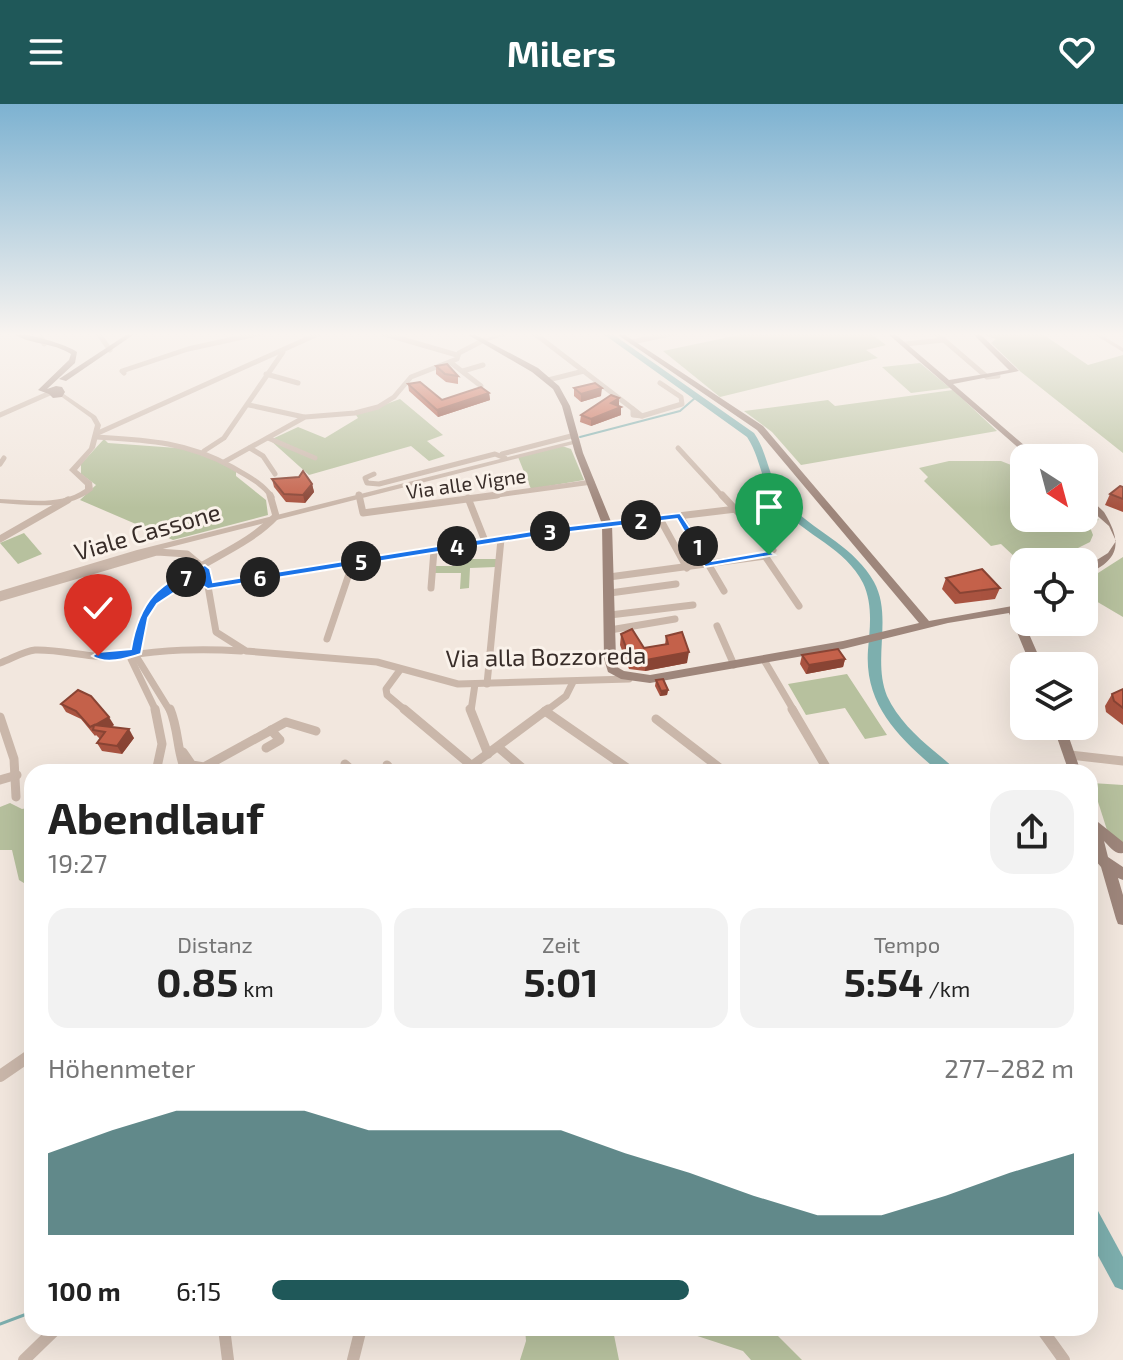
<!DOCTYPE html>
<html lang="de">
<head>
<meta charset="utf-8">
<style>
	body { margin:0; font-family:"Exo 2",sans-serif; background:#f2f2f2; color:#222; height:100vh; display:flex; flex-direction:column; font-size:30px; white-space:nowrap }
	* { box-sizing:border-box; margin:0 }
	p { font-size:26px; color:#767676 }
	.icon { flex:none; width:44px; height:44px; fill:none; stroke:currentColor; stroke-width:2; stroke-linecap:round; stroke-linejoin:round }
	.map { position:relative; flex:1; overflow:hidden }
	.sheet { position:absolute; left:24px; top:660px; width:1074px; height:572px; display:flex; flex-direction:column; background:#fff; border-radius:24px; box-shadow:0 8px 32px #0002 }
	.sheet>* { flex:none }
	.needle { width:52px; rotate:144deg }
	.controls { position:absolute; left:1010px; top:340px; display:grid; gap:16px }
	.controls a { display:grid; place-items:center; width:88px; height:88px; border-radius:16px; background:#fff; box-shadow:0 8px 32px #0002; font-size:40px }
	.pin { position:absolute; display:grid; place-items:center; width:68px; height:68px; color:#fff; margin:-82px -34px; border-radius:50% 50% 50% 0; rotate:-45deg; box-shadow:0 0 8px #0007 }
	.pin .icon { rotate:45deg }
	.km { position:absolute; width:40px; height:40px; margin:-20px; border-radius:50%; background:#222; color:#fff; font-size:22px; line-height:40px; text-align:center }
	.round { display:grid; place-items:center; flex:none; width:84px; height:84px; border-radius:24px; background:#f2f2f2 }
	.overview { display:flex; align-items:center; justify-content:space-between; height:136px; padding:0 24px }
	h1 { font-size:44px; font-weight:700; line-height:60px }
	.stats { display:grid; grid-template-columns:repeat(3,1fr); gap:12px; height:136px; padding:8px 24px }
	.stats div { display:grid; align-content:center; border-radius:20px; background:#f2f2f2; text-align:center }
	.stats b { font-size:40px; font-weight:700 }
	.stats small { font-size:22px; font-weight:400 }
	.stats p { font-size:22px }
	.chart { height:224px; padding:16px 24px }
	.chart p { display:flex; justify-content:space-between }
	.chart svg { width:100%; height:144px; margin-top:8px; fill:#1f5859; opacity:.7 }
	ul { padding:0 24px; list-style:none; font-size:26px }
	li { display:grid; grid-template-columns:128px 96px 1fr; align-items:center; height:60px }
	li i { height:20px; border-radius:10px; background:#1f5859 }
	header { display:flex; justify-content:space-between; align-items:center; height:104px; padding:0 24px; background:#1f5859; color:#fff; font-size:36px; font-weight:700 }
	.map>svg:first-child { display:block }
</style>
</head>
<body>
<header><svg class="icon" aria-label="menu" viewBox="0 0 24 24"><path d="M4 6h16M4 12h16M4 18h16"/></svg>Milers<svg class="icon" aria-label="heart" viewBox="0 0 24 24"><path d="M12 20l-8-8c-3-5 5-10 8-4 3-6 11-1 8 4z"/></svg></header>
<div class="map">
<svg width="1123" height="1256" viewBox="0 0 1123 1256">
	<rect width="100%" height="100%" fill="#f2e7de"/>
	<!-- green -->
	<g fill="#b7c19e">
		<path d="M748 229H870L886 241 866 246 878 254 720 293 663 247Z"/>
		<path d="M978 229H1041L1088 261 1123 251V349L1021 268 991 239 996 235Z"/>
		<path d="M920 259 950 284 911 289 882 263Z"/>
		<path d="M953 286 997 327 801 361 772 328 744 307 828 296 835 302Z"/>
		<path d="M400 295 443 331 427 337 445 352 429 357 411 342 309 371 270 336 298 323 325 334 358 314 356 311Z"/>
		<path d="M104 335 108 339 191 345 236 365V372L266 396 268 411 173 436 80 396 96 381 81 370V360Z"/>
		<path d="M562 342 571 345 584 376 531 385 518 353Z"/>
		<path d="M949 357H1001L1024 366V414H1084V404L1099 416 1088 418 1093 431 1090 438 1072 447 1020 458 1001 440 991 442 924 377 928 373 919 364Z"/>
		<path d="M24 429 42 450 18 460 0 439Z"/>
		<path d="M468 442V455H497L496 463 470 464 469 484 460 485 461 469H435L436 462H458L460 443Z"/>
		<path d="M1123 453V513L1084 490V478Z"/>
		<path d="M847 570 887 631 865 635 845 604 806 611 788 580Z"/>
		<path d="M1092 679 1123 681V740L1107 726Z"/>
		<path d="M10 699 22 705 32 703V784L19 776 12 746H0V703Z"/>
		<path d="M525 1224H631L620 1225 614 1231 619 1256H520L526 1237Z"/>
		<path d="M673 1224H770L802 1256H751L743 1247Z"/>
	</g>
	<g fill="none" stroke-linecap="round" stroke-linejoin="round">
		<!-- stream-far1 -->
		<path stroke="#7dafae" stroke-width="2" d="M580 333 680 307 695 294"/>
		<!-- stream -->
		<path stroke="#7dafae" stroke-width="3" d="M0 1220 32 1208"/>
		<!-- river -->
		<g fill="#7dafae" fill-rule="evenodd">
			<path d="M602 229H611L754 329C768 349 769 377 784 395 811 427 853 440 874 478 893 513 872 555 887 592 897 614 916 632 934 647 942 654 951 660 956 668H939C900 634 864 602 868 546 870 524 873 500 863 479 845 443 802 430 777 400 761 380 761 354 747 333Z"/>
			<path d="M1090 1104 1098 1107 1123 1153V1186L1115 1183 1090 1137Z"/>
		</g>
		<!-- minor-far3 -->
		<g stroke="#cab7aa" stroke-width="5">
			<path d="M40 229 44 240"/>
			<path d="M98 229 110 246"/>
			<path d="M381 229 457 251"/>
			<path d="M534 229 633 305"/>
			<path d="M944 236 987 273 998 272"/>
			<path d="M632 238 674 229"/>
			<path d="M905 240 944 236 935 229"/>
			<path d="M450 258 481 282"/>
			<path d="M463 267 483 261"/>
			<path d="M124 269 122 267 188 245 261 229"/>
			<path d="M266 270 298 279"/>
			<path d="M548 276 584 267"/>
			<path d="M249 301 304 313"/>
			<path d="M633 305 642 312 633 311Z"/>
			<path d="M0 311 50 289"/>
			<path d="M642 312 682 300 681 293 660 279"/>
			<path d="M98 329 320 229"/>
			<path d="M97 333C147 336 188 338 232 363 247 372 261 378 272 393"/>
			<path d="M268 334 315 354"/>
			<path d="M250 344 263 352 275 370"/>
			<path d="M678 344 723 393"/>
			<path d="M204 347 224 334 283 248"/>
			<path d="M502 350 575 331"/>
			<path d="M224 358 305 313 355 309 378 303 394 293 411 273 457 255 459 249 484 236"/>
			<path d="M0 360 4 354"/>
			<path d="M374 370 365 374 367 379 379 380 495 350 505 354"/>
			<path d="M483 393 592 378"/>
		</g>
		<!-- minor-far2 -->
		<g stroke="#cab7aa" stroke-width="7">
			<path d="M359 391 363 409 497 391"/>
			<path d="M468 394 485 437"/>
			<path d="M680 412 724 487"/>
			<path d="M660 415 687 464"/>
			<path d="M0 435 68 396"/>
			<path d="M765 452 799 502"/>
			<path d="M609 473 765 452 773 446 722 391"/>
			<path d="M208 482 545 428 736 405"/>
			<path d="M431 484 434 446"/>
			<path d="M610 489 676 480"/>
			<path d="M0 494 157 448 187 450 205 465 216 528 246 547 377 558 458 580 629 575"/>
			<path d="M610 511 693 501"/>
			<path d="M717 522 734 561"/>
			<path d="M610 526 675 515"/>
			<path d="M327 535 353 458"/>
			<path d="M136 552 170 607"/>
			<path d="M764 556 794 607"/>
			<path d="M0 559C11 555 24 547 35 546 64 545 95 556 123 552 165 546 198 544 241 547"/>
			<path d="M400 566 386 585 387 591 406 607"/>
			<path d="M487 580 501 435"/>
			<path d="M156 607 131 555C144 538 139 514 154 498 187 460 241 449 276 412L270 391"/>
			<path d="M471 607 475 580"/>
			<path d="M546 607 566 592 573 578"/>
		</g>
		<!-- minor-far1 -->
		<g stroke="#cab7aa" stroke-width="9">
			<path d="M155 605 162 640 156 668"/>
			<path d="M170 605C179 626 177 650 186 668"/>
			<path d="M404 605 472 662"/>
			<path d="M470 605 488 650"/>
			<path d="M792 605 829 668"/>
			<path d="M545 607 633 668"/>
			<path d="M0 613 14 655 16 693"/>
			<path d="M656 615 725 668"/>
			<path d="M498 643 527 668"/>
			<path d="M266 644 280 636 271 626"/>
			<path d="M183 648 192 661 204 663 286 618 316 627"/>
			<path d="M1070 651 1123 657"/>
			<path d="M345 660 354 668"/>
			<path d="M387 661 393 668"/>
			<path d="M463 668 548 605"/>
			<path d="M0 676 17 671"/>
		</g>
		<!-- minor -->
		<g stroke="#cab7aa" stroke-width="12">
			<path d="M0 972 32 950"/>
			<path d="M224 1224 228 1256"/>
			<path d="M1041 1224 1064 1256"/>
			<path d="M24 1256 57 1224"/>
			<path d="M353 1256 361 1224"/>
		</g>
		<!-- tertiary -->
		<g fill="#cab7aa" fill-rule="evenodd">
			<path d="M504 229H512L484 238 481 236Z"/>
			<path d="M1092 229H1098L1123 244V248Z"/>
			<path d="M61 288 96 312 101 321 95 344 77 366 92 378 93 386C67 407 31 401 0 399V395C29 396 60 402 85 385V381L69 366 89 344 95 321 91 314 59 291 58 290Z"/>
			<path d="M576 336 578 337V339L143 450 0 493V487L137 446Z"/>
		</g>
		<!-- secondary -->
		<g fill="#9e867b" fill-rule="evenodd">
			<path d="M12 229C23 228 67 240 77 248L75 259 47 285 56 282 62 283 65 288 62 293 53 294 49 290 38 286 69 256 71 250C53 238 29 241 12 229Z"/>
			<path d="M129 229H136L66 277 59 275Z"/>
			<path d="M465 229H472L538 264 559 282 570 302 583 349 612 420 616 555 617 563 624 567 650 571 843 537 919 519 757 326 615 229H622L763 322 929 517 1024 500V506L1019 507 1043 562H1031L1009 509 948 519 843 545 650 579 621 575 608 568 604 555 602 420 575 349 562 302 553 285 532 268Z"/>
			<path d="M887 229H894L949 276 1009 266 972 229H979L1019 267 953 280 1039 354H1030Z"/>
			<path d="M1084 392C1091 396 1098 402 1104 408 1123 439 1120 457 1084 471V464L1108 449 1116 437 1109 422 1084 400Z"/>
			<path d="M1053 622H1065L1081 668H1069Z"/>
			<path d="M1090 706 1095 707 1098 718 1123 738V749C1115 751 1109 742 1104 737L1108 753 1123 763V776L1118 774 1123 791V821L1118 820 1116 815 1101 763 1095 756 1090 736Z"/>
		</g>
	</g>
	<!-- wall -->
	<g fill="#a95340">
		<path d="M436 262 458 272V280L446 278 436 270Z"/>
		<path d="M408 280 442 296 489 289 490 296 438 313 409 287Z"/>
		<path d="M574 284 601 292 581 298 574 292Z"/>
		<path d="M619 302 621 303V311L591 322 580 318 581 311Z"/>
		<path d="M272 375 312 380 314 388 305 399 286 398 274 383Z"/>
		<path d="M1123 383V408L1105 401 1110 390Z"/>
		<path d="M946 474 1000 484 995 495 955 500 942 485Z"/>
		<path d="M621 530 644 544 665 541 666 532 687 559 645 567 629 565 620 541Z"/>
		<path d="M802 551 845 555 843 563 806 570 800 560Z"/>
		<path d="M1084 570 1096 581 1090 590 1084 589Z"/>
		<path d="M656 576 668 586 667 591 660 592 655 582Z"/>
		<path d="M1123 585V621L1106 608 1105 602 1112 590Z"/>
		<path d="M61 600 114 621 111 623 134 634 122 650 102 647 97 639 100 635 96 631 95 632 81 615 66 608Z"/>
	</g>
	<!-- shaded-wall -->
	<g fill="#894434">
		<path d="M602 284 601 292 581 298V290Z"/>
		<path d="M489 289 490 296 438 313 437 306Z"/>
		<path d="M619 294V302L611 299Z"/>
		<path d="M621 303V311L591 322V315Z"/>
		<path d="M312 380 314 388 305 399 303 391Z"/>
		<path d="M689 548 687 559 645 567 646 556Z"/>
		<path d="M845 555 843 563 806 570 809 561Z"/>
		<path d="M668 586 667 591 660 592 661 587Z"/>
		<path d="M109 613 114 621 102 628 95 621Z"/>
		<path d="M129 625 134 634 122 650 117 642Z"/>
	</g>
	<!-- building -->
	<g fill="#c4614a" stroke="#894434" stroke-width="2">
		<path d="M447 260 458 272 445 270 436 262Z"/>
		<path d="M420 278 442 296 481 283 489 289 437 306 408 280Z"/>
		<path d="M595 279 602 284 581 290 574 284Z"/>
		<path d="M611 291 619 294 611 299 621 303 591 315 581 311Z"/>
		<path d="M303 367 312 380 303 391 284 390 272 375 299 373Z"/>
		<path d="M1120 382 1123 383V395L1110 390Z"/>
		<path d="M982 465 1000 484 960 489 946 474Z"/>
		<path d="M632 525 644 544 668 540 666 532 682 528 689 548 646 556 630 554 621 530Z"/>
		<path d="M838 545 845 555 809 561 802 551Z"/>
		<path d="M1084 570 1092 571 1096 581 1084 580Z"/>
		<path d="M663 575 668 586 661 587 656 576Z"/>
		<path d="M1123 585V604L1114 597 1112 590Z"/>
		<path d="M78 586 91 592 109 613 95 621 129 625 117 642 97 639 105 628 93 626 94 621 90 623 76 607 61 600Z"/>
	</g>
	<!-- sky -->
	<linearGradient id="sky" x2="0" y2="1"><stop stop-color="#7db2d1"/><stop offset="0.57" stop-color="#f9f4f0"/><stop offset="1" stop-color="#f9f4f0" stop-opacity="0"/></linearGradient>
	<rect width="1123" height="404" fill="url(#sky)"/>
	<!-- route -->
	<path fill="#1a73e8" stroke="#fff" stroke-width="2" d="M680 409 712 457 769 447 775 451 705 463 677 415 545 431 208 485 203 482 201 471 157 500 148 514 141 550C126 555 105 561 92 552L98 548 131 545C139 498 158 477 205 461L210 465 213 478 545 425Z"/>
	<g text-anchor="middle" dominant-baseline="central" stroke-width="6" stroke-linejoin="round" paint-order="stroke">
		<!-- far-street labels -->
		<g font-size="20" fill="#382d29" stroke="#faf2ea">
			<text transform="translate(466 379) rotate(-8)">Via alle Vigne</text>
		</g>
		<!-- street labels -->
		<g font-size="24" fill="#382d29" stroke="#faf2ea">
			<text transform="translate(147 427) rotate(-16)">Viale Cassone</text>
			<text transform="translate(546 552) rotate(-1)">Via alla Bozzoreda</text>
		</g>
	</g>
</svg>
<div class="controls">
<a><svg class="needle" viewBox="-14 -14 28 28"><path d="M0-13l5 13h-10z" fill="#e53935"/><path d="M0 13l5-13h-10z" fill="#767676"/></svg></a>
<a><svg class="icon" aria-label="locate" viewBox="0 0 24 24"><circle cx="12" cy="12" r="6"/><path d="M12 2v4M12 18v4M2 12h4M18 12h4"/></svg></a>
<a><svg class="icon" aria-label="layers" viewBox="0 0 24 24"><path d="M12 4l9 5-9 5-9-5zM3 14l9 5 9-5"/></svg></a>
</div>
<div class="pin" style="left:769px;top:451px;background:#1e9e55"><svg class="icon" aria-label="arrive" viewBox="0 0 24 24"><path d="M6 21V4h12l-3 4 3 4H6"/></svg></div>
<div class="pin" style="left:98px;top:552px;background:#d93025"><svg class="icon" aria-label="check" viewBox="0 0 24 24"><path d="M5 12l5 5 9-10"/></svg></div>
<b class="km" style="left:698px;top:442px">1</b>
<b class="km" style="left:641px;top:416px">2</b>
<b class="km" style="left:550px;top:427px">3</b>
<b class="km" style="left:457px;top:442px">4</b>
<b class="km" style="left:361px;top:457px">5</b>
<b class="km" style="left:260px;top:473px">6</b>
<b class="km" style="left:186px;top:473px">7</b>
<section class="sheet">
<div class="overview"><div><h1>Abendlauf</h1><p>19:27</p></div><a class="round"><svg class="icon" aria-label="share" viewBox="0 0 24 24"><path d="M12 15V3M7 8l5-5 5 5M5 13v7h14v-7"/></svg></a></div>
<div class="stats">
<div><p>Distanz</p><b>0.85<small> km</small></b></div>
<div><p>Zeit</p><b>5:01</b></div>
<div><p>Tempo</p><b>5:54<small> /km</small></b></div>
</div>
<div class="chart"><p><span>Höhenmeter</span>277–282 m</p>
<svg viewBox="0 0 160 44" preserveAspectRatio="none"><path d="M0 44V19L10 12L20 6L30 6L40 6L50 12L60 12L70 12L80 12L90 19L100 25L110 32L120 38L130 38L140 32L150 25L160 19V44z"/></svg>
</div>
<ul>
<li><b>100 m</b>6:15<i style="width:52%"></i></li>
</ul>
</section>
</div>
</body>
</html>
